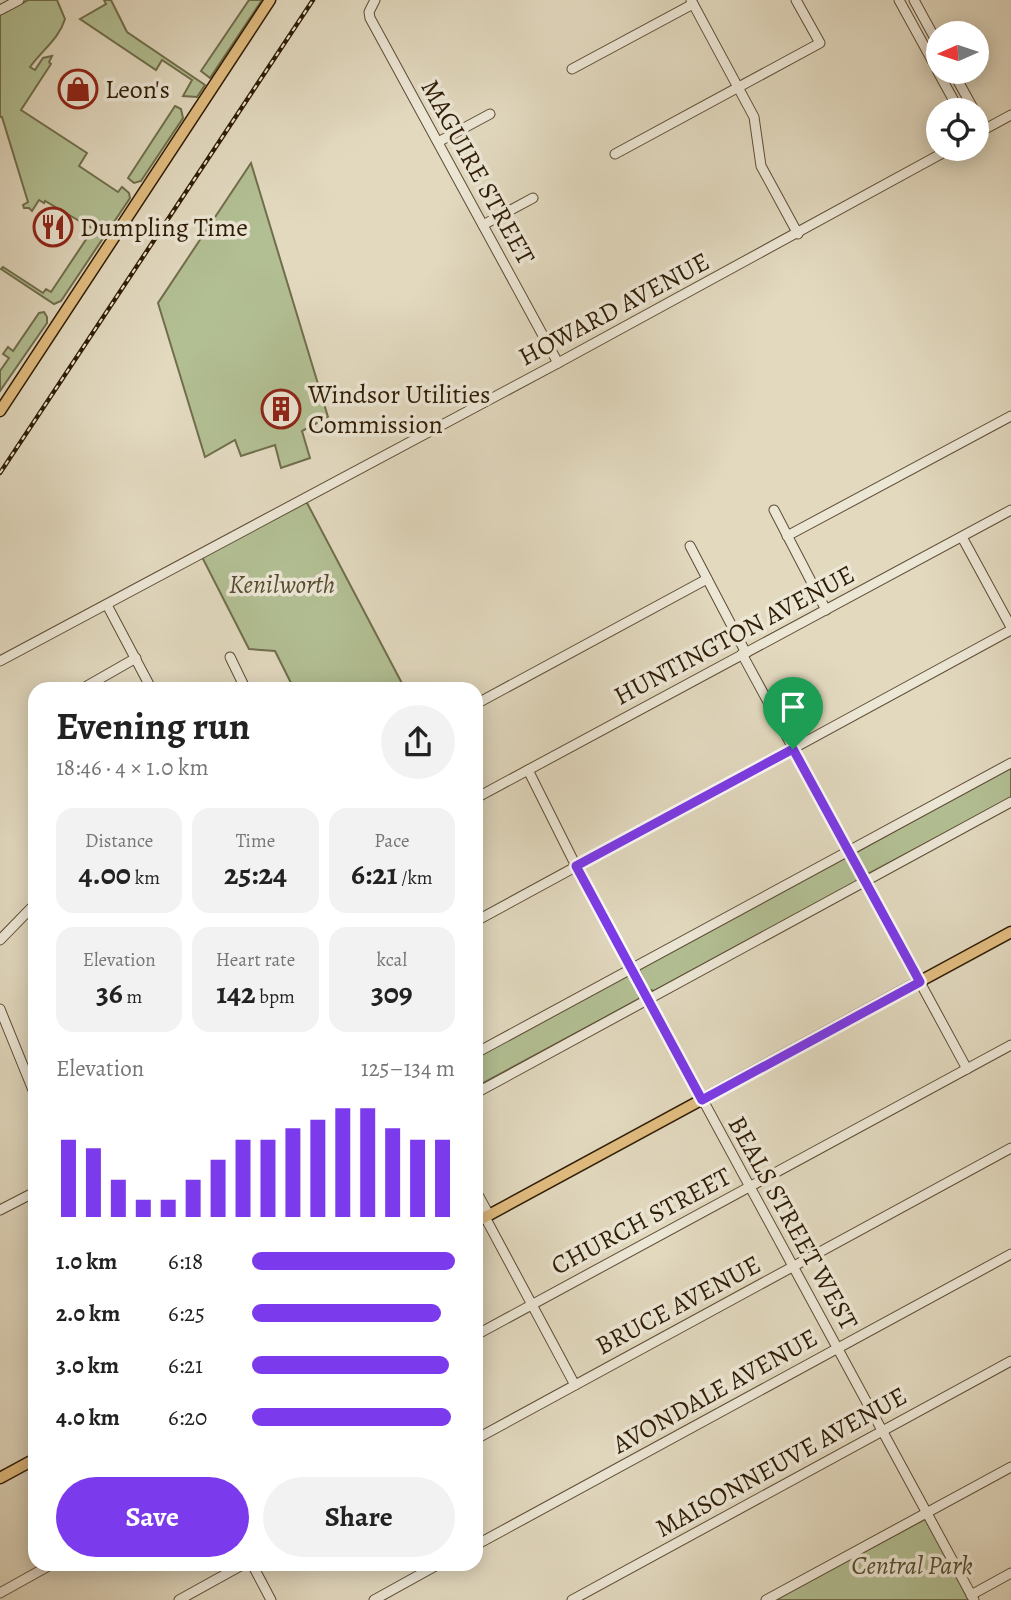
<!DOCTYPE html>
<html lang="en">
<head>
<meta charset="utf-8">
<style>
	body { margin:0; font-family:Alegreya,serif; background:#f2f2f2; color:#222; height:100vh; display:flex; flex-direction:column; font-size:26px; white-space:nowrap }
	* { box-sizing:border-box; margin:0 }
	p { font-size:23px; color:#767676 }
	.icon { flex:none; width:38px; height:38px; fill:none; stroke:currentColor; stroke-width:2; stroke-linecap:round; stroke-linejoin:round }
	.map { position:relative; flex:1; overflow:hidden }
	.details { position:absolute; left:28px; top:682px; width:455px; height:889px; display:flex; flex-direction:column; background:#fff; border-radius:21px; box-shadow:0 4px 18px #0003 }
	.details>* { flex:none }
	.needle { width:46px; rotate:267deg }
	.buttons { position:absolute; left:926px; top:21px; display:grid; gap:14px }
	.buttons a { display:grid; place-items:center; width:63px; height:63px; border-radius:50%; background:#fff; box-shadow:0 4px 18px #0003; font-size:35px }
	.pin { position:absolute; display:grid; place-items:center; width:60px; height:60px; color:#fff; margin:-72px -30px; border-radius:50% 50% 50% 0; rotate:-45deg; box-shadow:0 0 7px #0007 }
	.pin .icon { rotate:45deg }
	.round { display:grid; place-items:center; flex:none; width:74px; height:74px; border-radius:37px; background:#f2f2f2 }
	.headline { display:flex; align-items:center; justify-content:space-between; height:119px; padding:0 28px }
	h1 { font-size:38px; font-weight:600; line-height:52px }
	.metrics { display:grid; grid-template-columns:repeat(3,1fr); gap:10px; height:119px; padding:7px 28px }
	.metrics div { display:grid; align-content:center; border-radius:18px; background:#f2f2f2; text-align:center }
	.metrics b { font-size:30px; font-weight:600 }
	.metrics small { font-size:19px; font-weight:400 }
	.metrics p { font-size:19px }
	.chart { height:196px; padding:14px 28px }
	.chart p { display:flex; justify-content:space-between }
	.chart svg { width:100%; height:126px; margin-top:7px; stroke:#7c3aed; stroke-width:6 }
	.button { display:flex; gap:14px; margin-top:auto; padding:14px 28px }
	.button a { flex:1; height:80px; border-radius:42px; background:#7c3aed; color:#fff; font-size:28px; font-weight:600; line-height:80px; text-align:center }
	.button a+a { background:#f2f2f2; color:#222 }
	ul { padding:0 28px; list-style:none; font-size:23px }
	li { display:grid; grid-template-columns:112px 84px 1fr; align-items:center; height:52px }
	li i { height:18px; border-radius:9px; background:#7c3aed }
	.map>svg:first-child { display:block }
</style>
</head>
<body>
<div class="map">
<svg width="1011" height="1600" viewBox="0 0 1011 1600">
	<rect width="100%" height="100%" fill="#e2d9bf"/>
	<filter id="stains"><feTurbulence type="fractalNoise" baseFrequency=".00286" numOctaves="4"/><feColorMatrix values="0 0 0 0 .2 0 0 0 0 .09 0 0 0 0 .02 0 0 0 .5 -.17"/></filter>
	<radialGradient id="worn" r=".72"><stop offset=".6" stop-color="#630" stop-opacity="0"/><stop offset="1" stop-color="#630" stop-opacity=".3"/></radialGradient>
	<!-- green -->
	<g fill="#b2bf93" stroke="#706e4c" stroke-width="2">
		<path d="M28 0H57L65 19C59 39 42 50 30 67L35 70 43 58 52 56 49 62 51 64 21 110 87 153 79 166 118 192 122 187 129 193 130 198 61 301 54 304 1 269 3 267 43 293 46 289 51 292 93 229 45 201 44 203 39 200 32 211 29 208H24L23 205 28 202 2 117H0V15Z"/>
		<path d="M104 0H111L127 32 205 85 197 97 183 96 192 80 162 60 156 70 80 19 106 4Z"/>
		<path d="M249 0H262L210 78 201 71Z"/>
		<path d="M175 106 181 109 183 118 141 181 134 183 128 178Z"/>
		<path d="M251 163 328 417 302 431 310 458 281 468 275 445 241 456 235 440 205 457 158 303Z"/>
		<path d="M44 312 47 317V323L0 391V371L9 358 3 354 8 347 13 351 39 313Z"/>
		<path d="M306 501 405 689H294L275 651 249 649 202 557Z"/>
		<path d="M1011 766V798L870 873 864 872 855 853Z"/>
		<path d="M843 858 847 859 858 877 856 882 654 991 648 989 639 969Z"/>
		<path d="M628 975 640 994 639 999 476 1087V1055Z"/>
		<path d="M925 1519 928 1520 969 1600H774Z"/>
	</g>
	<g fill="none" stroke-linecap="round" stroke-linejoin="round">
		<defs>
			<g id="minor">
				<path d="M375 0 369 12 370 18 558 363"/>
				<path d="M691 0 754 117 761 166 798 234"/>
				<path d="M899 0 938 71"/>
				<path d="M914 0 938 44"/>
				<path d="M0 10 19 0"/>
				<path d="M572 69 693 4"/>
				<path d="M938 72 959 110"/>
				<path d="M953 72 974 110"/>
				<path d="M976 134 1011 115"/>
				<path d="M438 142 490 114"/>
				<path d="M615 154 820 43 796 0"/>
				<path d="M483 225 533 198"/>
				<path d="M774 510 826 610"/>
				<path d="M787 536 1011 416"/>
				<path d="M962 537 1011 627"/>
				<path d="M690 546 746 653"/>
				<path d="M107 605 152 690"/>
				<path d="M742 654 967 1069"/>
				<path d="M230 657 246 690"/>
				<path d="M0 661 558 363 950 149"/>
				<path d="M80 690 136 658"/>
				<path d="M476 704 707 579"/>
				<path d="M528 770 576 866 974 1600"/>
				<path d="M476 798 1011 510"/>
				<path d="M476 921 1011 630"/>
				<path d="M0 940 35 904"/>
				<path d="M0 1009 35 1095"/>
				<path d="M476 1053 1011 763"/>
				<path d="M476 1093 1011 802"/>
				<path d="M476 1191 489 1215"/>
				<path d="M0 1210 35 1192"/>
				<path d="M485 1217 575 1385"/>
				<path d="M476 1335 1011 1045"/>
				<path d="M476 1439 1011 1148"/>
				<path d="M476 1545 1011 1254"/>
				<path d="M252 1564 271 1600"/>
				<path d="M0 1593 52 1564"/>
				<path d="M971 1595 1011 1573"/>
				<path d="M179 1600 244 1564"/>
				<path d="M374 1600 439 1564"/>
				<path d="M572 1600 1011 1361"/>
				<path d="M766 1600 1011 1467"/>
			</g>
			<g id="major">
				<path d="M0 411 270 0"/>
				<path d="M476 1222 1011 932"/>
				<path d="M0 1478 35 1459"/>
			</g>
		</defs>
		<!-- minor casing -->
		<use href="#minor" stroke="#5c4c34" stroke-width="11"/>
		<!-- major casing -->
		<use href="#major" stroke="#2f1d05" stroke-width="13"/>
		<!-- minor -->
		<use href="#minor" stroke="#ece6d5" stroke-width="9"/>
		<!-- major -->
		<use href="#major" stroke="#e1bc80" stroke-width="10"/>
		<defs>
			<path id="rail" d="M0 473 313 0"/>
		</defs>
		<!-- rail casing -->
		<use href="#rail" stroke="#2f1d05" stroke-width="4.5"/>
		<!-- rail -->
		<use href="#rail" stroke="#ece6d5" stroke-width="2" stroke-dasharray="5" stroke-linecap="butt"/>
	</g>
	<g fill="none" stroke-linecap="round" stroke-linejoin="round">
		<defs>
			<path id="route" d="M793 749 920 982 702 1100 576 866Z"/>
		</defs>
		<!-- route casing -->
		<use href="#route" stroke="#fff" stroke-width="14"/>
		<!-- route -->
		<use href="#route" stroke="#7c3aed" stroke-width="9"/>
	</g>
	<!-- icons -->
	<defs>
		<symbol id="shop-ring" viewBox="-11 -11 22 22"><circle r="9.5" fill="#ece6d5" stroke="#8f2418" stroke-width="1.5"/><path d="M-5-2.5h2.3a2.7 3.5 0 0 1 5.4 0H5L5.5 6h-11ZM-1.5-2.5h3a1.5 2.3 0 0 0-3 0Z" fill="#8f2418"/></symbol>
		<symbol id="restaurant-ring" viewBox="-11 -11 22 22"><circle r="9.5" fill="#ece6d5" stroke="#8f2418" stroke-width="1.5"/><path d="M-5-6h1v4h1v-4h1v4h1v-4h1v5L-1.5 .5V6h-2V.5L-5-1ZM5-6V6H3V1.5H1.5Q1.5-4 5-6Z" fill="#8f2418"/></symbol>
		<symbol id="building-ring" viewBox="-11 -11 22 22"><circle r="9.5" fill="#ece6d5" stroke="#8f2418" stroke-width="1.5"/><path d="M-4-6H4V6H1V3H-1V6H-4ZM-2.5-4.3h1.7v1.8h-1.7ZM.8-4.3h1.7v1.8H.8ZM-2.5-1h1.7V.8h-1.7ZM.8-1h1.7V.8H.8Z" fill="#8f2418"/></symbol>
	</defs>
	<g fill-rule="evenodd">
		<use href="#shop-ring" x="56" y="67" width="44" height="44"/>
		<use href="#restaurant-ring" x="31" y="205" width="44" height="44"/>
		<use href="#building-ring" x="259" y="387" width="44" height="44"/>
	</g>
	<g text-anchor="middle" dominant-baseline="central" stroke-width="7" stroke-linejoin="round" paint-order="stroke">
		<!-- poi labels -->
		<g font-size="26" fill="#2f1d05" stroke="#ece6d5" text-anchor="start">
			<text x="105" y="89">Leon's</text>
			<text x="80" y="227">Dumpling Time</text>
			<text x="308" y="394">Windsor Utilities<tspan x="308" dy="30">Commission</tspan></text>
		</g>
		<!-- street labels -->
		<g font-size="26" fill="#2f1d05" stroke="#ece6d5">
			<text transform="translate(478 172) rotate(61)">MAGUIRE STREET</text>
			<text transform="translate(614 309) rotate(-28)">HOWARD AVENUE</text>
			<text transform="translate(734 635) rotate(-28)">HUNTINGTON AVENUE</text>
			<text transform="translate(641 1221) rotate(-28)">CHURCH STREET</text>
			<text transform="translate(793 1223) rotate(61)">BEALS STREET WEST</text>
			<text transform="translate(678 1305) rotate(-28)">BRUCE AVENUE</text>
			<text transform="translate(715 1391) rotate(-29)">AVONDALE AVENUE</text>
			<text transform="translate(781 1462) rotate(-29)">MAISONNEUVE AVENUE</text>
		</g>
		<!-- park labels -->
		<g font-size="26" font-style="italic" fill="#564e30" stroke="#ece6d5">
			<text x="282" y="584">Kenilworth</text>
			<text x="912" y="1565">Central Park</text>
		</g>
	</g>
	<rect width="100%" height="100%" filter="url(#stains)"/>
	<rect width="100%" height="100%" fill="url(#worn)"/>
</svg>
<div class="buttons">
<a><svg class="needle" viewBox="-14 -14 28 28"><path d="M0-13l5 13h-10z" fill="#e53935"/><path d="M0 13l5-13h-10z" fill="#767676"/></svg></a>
<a><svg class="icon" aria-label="locate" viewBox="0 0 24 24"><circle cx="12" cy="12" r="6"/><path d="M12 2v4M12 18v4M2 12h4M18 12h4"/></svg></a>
</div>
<div class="pin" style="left:793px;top:749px;background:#1e9e55"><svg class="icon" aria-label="arrive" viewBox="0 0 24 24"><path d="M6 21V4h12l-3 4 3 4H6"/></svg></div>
<section class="details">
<div class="headline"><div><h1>Evening run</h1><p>18:46 · 4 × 1.0 km</p></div><a class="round"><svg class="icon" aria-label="share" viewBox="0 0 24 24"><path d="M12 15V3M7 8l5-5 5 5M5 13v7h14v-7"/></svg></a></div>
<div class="metrics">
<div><p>Distance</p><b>4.00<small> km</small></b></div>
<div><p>Time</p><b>25:24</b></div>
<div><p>Pace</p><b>6:21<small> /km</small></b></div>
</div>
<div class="metrics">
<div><p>Elevation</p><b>36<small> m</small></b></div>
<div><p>Heart rate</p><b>142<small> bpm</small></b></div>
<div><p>kcal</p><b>309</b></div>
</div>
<div class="chart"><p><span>Elevation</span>125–134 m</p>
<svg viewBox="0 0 160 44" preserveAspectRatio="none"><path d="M5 44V17M15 44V20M25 44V31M35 44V38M45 44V38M55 44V31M65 44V24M75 44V17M85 44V17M95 44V13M105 44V10M115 44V6M125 44V6M135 44V13M145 44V17M155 44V17"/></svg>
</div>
<ul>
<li><b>1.0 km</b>6:18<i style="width:100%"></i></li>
<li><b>2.0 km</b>6:25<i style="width:93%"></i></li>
<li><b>3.0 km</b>6:21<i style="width:97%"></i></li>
<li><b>4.0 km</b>6:20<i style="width:98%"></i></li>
</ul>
<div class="button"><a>Save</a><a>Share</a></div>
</section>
</div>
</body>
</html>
